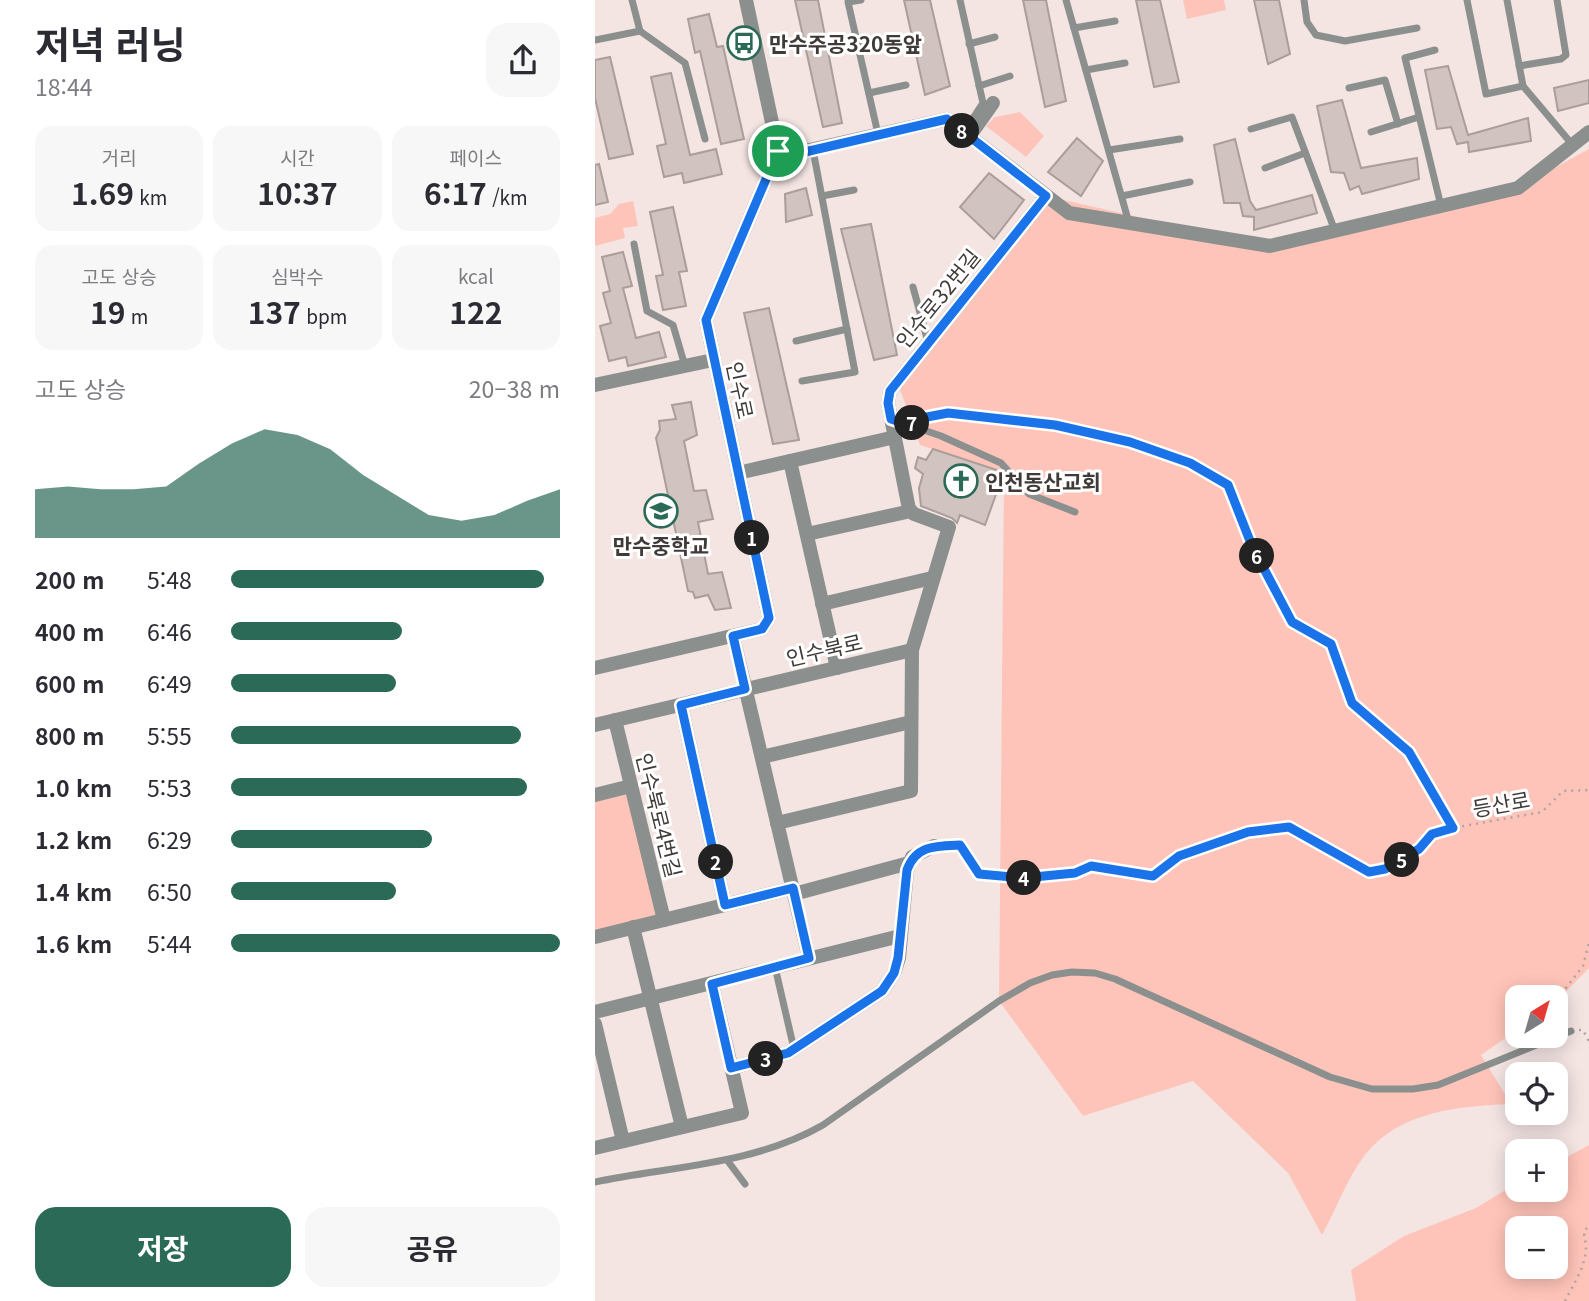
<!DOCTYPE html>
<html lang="ko">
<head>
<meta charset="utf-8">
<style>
	body { margin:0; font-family:Georgia,"Noto Sans KR",serif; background:#f7f7f7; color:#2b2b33; height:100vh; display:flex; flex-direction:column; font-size:26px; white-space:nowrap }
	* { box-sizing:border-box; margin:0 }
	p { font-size:23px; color:#7c7c81 }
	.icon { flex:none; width:38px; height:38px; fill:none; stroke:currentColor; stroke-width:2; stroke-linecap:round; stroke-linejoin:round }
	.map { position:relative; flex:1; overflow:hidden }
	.side { display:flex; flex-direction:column; background:#fff; width:595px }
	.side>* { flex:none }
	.needle { width:46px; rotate:37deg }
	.fabs { position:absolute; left:910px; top:985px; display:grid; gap:14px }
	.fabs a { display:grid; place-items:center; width:63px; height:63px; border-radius:14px; background:#fff; box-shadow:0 4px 18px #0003; font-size:35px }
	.pin { position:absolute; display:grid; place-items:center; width:60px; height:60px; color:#fff; margin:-30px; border:4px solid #fff; border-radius:50%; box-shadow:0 2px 7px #0007 }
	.km { position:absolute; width:35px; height:35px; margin:-18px; border-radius:50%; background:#222; color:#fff; font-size:19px; line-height:35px; text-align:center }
	.round { display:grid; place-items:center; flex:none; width:74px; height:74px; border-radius:21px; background:#f7f7f7 }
	.overview { display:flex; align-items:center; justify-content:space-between; height:119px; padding:0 35px }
	h1 { font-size:38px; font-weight:700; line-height:52px }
	.stats { display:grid; grid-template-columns:repeat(3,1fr); gap:10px; height:119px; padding:7px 35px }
	.stats div { display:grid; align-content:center; border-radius:18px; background:#f7f7f7; text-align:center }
	.stats b { font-size:30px; font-weight:700 }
	.stats small { font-size:19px; font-weight:400 }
	.stats p { font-size:19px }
	.chart { height:196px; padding:14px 35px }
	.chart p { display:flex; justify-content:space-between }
	.chart svg { width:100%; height:126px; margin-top:7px; fill:#2a6a57; opacity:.7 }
	.primary-button { display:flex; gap:14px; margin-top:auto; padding:14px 35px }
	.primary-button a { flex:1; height:80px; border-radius:21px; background:#2a6a57; color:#fff; font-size:28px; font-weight:700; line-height:80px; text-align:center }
	.primary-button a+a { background:#f7f7f7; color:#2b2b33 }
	ul { padding:0 35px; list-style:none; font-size:23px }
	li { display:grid; grid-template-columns:112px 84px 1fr; align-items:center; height:52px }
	li i { height:18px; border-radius:9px; background:#2a6a57 }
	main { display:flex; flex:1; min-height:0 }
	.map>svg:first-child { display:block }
</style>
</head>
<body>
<main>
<section class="side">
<div class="overview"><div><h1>저녁 러닝</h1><p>18:44</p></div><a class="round"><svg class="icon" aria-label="share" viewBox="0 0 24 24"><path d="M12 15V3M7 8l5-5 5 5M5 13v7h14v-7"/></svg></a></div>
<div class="stats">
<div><p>거리</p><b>1.69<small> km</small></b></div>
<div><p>시간</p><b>10:37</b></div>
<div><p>페이스</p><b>6:17<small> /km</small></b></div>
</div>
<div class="stats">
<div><p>고도 상승</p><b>19<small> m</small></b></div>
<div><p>심박수</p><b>137<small> bpm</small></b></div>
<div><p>kcal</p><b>122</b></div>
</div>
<div class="chart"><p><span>고도 상승</span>20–38 m</p>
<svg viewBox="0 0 160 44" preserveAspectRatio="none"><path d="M0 44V27L10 26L20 27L30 27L40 26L50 18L60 11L70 6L80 8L90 13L100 22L110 29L120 36L130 38L140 36L150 31L160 27V44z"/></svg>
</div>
<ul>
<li><b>200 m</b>5:48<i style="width:95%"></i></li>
<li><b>400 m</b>6:46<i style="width:52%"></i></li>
<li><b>600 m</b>6:49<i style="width:50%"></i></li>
<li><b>800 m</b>5:55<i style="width:88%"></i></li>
<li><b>1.0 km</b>5:53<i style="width:90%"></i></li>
<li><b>1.2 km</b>6:29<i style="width:61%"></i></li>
<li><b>1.4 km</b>6:50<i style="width:50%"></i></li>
<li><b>1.6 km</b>5:44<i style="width:100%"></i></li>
</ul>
<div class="primary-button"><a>저장</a><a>공유</a></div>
</section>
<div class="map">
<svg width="994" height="1301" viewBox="0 0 994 1301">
	<rect width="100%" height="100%" fill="#f4e5e3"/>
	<!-- green -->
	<g fill="#ffc4b9" fill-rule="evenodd">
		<path d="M588 0H629L631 10 592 19Z"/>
		<path d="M425 112 449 136 431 157 391 126 400 117Z"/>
		<path d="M994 149V968L961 1002V998H922V1030L886 1055 916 1104C865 1106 804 1111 770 1155 752 1178 741 1210 727 1235L693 1173 598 1081 488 1116 404 1001 409 473 325 445 302 381 451 196 662 244 923 188Z"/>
		<path d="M38 201 43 226 28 228 30 238 0 246V218L15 214 24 204Z"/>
		<path d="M36 786 69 920 0 937V795Z"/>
		<path d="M994 1145V1301H761L756 1270 809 1236 881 1208 922 1183V1190H961V1163ZM961 1228V1267H922V1228Z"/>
	</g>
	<!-- building -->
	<g fill="#d1c3c0" stroke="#aa9d9a" stroke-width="2">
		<path d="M200 0H223L247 123 228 127Z"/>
		<path d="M309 0H335L355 86 330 95Z"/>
		<path d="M428 0H451L471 101 450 107Z"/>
		<path d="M541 0H565L584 82 559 87Z"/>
		<path d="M659 0H684L695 54 673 64Z"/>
		<path d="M114 14 122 47 128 46 149 139 126 144 105 51 100 53 93 19Z"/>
		<path d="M15 57 38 154 14 159 0 98V60Z"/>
		<path d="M853 66 873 135 933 118 936 141 874 152 873 142 862 144 856 127 842 129 830 70Z"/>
		<path d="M76 73 95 155 121 149 127 174 89 183 87 173 69 177 62 146 71 144 56 77Z"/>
		<path d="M994 80V103L963 111 959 88Z"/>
		<path d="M747 100 766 168 822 158 824 179 767 194 764 186 755 190 749 173 736 172 722 106Z"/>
		<path d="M482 138 508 161 486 196 453 172Z"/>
		<path d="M640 139 655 201 661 210 717 195 722 213 659 230V217L648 216 645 203H629L619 145Z"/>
		<path d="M4 164 13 202 0 205V165Z"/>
		<path d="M394 173 429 200 399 239 365 207Z"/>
		<path d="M211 188 217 215 191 222 190 194Z"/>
		<path d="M78 207 92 271 84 272 91 306 68 310 61 276 68 275 55 212Z"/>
		<path d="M276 224 302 355 279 360 246 229Z"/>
		<path d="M28 252 37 286 28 288 41 338 64 332 71 357 33 366 31 357 14 361 5 326 16 323 8 293 15 291 7 257Z"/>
		<path d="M174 308 204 440 178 444 149 313Z"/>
		<path d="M96 402 102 435 89 441 99 491 111 490 118 519 103 522 113 574 127 572 136 608 120 610 113 595 100 598 98 592 93 591 61 438 65 430 64 421 81 419 77 405Z"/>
		<path d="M338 449 405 471 408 475 390 525 365 515 362 523 357 518 326 506 324 488 328 474 320 468 323 457 331 460Z"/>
	</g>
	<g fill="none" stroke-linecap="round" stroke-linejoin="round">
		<!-- path -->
		<g stroke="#b0a4a3" stroke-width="2.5" stroke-dasharray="2 5" stroke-linecap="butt">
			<path d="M328 419 353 413 460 425 535 442 595 463 633 485 657 546 697 622 736 644 757 703 814 752 858 828 947 812 968 791 994 790"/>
			<path d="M353 845H365L384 874 428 878 480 873 496 866 558 876 584 856 653 832 694 827 773 872 790 869 824 849 837 834 858 828"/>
			<path d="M961 1007 967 993 988 966 994 942"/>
			<path d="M984 1030H988L994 1042"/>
			<path d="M970 1301C978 1285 991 1266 991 1248 991 1242 989 1237 989 1231L994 1226"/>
		</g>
		<!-- lane -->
		<g stroke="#8b908e" stroke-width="7">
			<path d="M37 0 45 31 90 63 110 139"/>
			<path d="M266 0 253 2 283 134"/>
			<path d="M365 0 388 103 369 132"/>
			<path d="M471 0 534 223"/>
			<path d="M709 0 712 22 721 35 750 41 822 28"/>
			<path d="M872 0 891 94 928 86"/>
			<path d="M912 0 928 86 976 143"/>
			<path d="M479 28 520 21"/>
			<path d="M0 40 45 31"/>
			<path d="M374 44 400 37"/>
			<path d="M263 46 296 41"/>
			<path d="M840 50 810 58 846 206"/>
			<path d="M924 66 966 59 971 55 962 0"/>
			<path d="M491 70 530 63"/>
			<path d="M384 86 415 76"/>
			<path d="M754 88 790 80 803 124"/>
			<path d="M274 93 311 85"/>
			<path d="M656 129 697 117 740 231"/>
			<path d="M776 132 824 117"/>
			<path d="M514 150 585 139"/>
			<path d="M670 168 710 153"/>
			<path d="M227 196 259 190"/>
			<path d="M527 196 595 182"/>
			<path d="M39 244 52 311 78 325 90 366"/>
			<path d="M318 287 333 342"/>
			<path d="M201 341 252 329"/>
			<path d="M207 381 260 372 218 150"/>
			<path d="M297 419 346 436 406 463 434 494 480 512"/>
			<path d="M180 967 199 1049"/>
			<path d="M132 1160 150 1184"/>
			<path d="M0 1182C77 1166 158 1165 228 1125L404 1001 435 983 457 975 477 972 500 973 520 979 735 1077 777 1089H818L843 1085 976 1031"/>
		</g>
		<!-- street -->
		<g stroke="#8b908e" stroke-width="14">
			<path d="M376 134 398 103"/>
			<path d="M183 151 197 154 352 119 474 213 675 246 923 188 994 132"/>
			<path d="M0 385 118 360"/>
			<path d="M195 461 242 668"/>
			<path d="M143 473 300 437"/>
			<path d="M212 534 316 511"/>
			<path d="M227 604 337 578"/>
			<path d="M138 636 214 958"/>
			<path d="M0 668 167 629 174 618 111 320 183 151 151 0"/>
			<path d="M86 705 130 905"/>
			<path d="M20 720 69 920"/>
			<path d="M0 725 317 650"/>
			<path d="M167 757 316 722"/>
			<path d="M0 795 36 786"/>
			<path d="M182 823 316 791 317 650 354 527 319 514 314 509 293 403 295 391 451 196"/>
			<path d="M199 894 314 863"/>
			<path d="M38 927 87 1127"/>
			<path d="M0 937 198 888"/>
			<path d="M0 1012 305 936"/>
			<path d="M0 1024 28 1141"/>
			<path d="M136 1068 193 1053 287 991 299 973 304 958 312 871 317 857 339 846"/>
			<path d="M0 1148 147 1113 117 984"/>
		</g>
	</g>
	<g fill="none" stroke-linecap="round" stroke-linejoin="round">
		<defs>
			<path id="route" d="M352 119 451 196 295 391 293 403 296 419 311 424 321 423 332 417 353 413 460 425 535 442 595 463 633 485 657 546 697 622 736 644 757 703 814 752 858 828 837 834 824 849 790 869 774 872 694 827 653 832 584 856 558 876 496 866 480 873 428 878 384 874 365 845C341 846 321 845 312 870L303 958 299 973 287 991 193 1053 136 1068 117 984 214 958 198 888 130 905 86 705 150 689 138 636 167 629 174 618 111 320 183 151 197 155Z"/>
		</defs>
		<!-- route casing -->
		<use href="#route" stroke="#fff" stroke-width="14"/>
		<!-- route -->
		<use href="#route" stroke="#1a73e8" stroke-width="9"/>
	</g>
	<!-- icons -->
	<defs>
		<symbol id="bus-ring" viewBox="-11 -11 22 22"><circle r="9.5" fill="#fff" stroke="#2a6a57" stroke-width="1.5"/><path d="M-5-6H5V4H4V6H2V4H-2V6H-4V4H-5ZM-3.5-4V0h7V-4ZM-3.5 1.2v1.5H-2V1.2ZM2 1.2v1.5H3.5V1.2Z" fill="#2a6a57"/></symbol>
		<symbol id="church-ring" viewBox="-11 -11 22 22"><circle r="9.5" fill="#fff" stroke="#2a6a57" stroke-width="1.5"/><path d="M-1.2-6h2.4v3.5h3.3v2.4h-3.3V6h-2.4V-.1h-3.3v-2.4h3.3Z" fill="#2a6a57"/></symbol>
		<symbol id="school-ring" viewBox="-11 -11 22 22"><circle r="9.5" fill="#fff" stroke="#2a6a57" stroke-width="1.5"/><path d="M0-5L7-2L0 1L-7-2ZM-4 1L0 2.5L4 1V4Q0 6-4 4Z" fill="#2a6a57"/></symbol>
	</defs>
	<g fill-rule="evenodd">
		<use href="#bus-ring" x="130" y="24" width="38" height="38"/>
		<use href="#church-ring" x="347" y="462" width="38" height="38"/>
		<use href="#school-ring" x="47" y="492" width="38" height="38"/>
	</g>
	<g text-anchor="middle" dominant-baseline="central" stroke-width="6" stroke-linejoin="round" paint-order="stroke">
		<!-- poi labels -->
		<g font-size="21" font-weight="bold" fill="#403a39" stroke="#fff" text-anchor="start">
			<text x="174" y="43">만수주공320동앞</text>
			<text x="390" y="481">인천동산교회</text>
			<text x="66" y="545" text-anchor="middle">만수중학교</text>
		</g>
		<!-- street labels -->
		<g font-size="21" fill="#403a39" stroke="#fff">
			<text transform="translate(342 298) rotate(-51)">인수로32번길</text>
			<text transform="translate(146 390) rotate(78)">인수로</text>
			<text transform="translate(229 649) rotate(-13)">인수북로</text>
			<text transform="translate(906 803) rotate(-10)">등산로</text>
			<text transform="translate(65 815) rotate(76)">인수북로4번길</text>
		</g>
	</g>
</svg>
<div class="fabs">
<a><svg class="needle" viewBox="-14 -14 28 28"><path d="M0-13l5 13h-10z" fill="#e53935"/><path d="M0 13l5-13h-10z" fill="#7c7c81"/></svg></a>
<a><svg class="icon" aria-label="locate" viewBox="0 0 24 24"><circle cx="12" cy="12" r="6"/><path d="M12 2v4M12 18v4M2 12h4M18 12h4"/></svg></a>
<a>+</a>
<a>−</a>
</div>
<div class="pin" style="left:183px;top:151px;background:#1e9e55"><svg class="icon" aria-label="arrive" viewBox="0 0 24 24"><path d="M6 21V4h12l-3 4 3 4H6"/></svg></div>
<b class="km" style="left:157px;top:538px">1</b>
<b class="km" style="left:121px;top:862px">2</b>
<b class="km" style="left:171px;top:1059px">3</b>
<b class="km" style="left:429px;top:878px">4</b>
<b class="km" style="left:807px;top:860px">5</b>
<b class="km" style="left:662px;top:556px">6</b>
<b class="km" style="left:317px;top:423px">7</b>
<b class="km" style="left:367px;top:131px">8</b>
</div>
</main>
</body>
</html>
